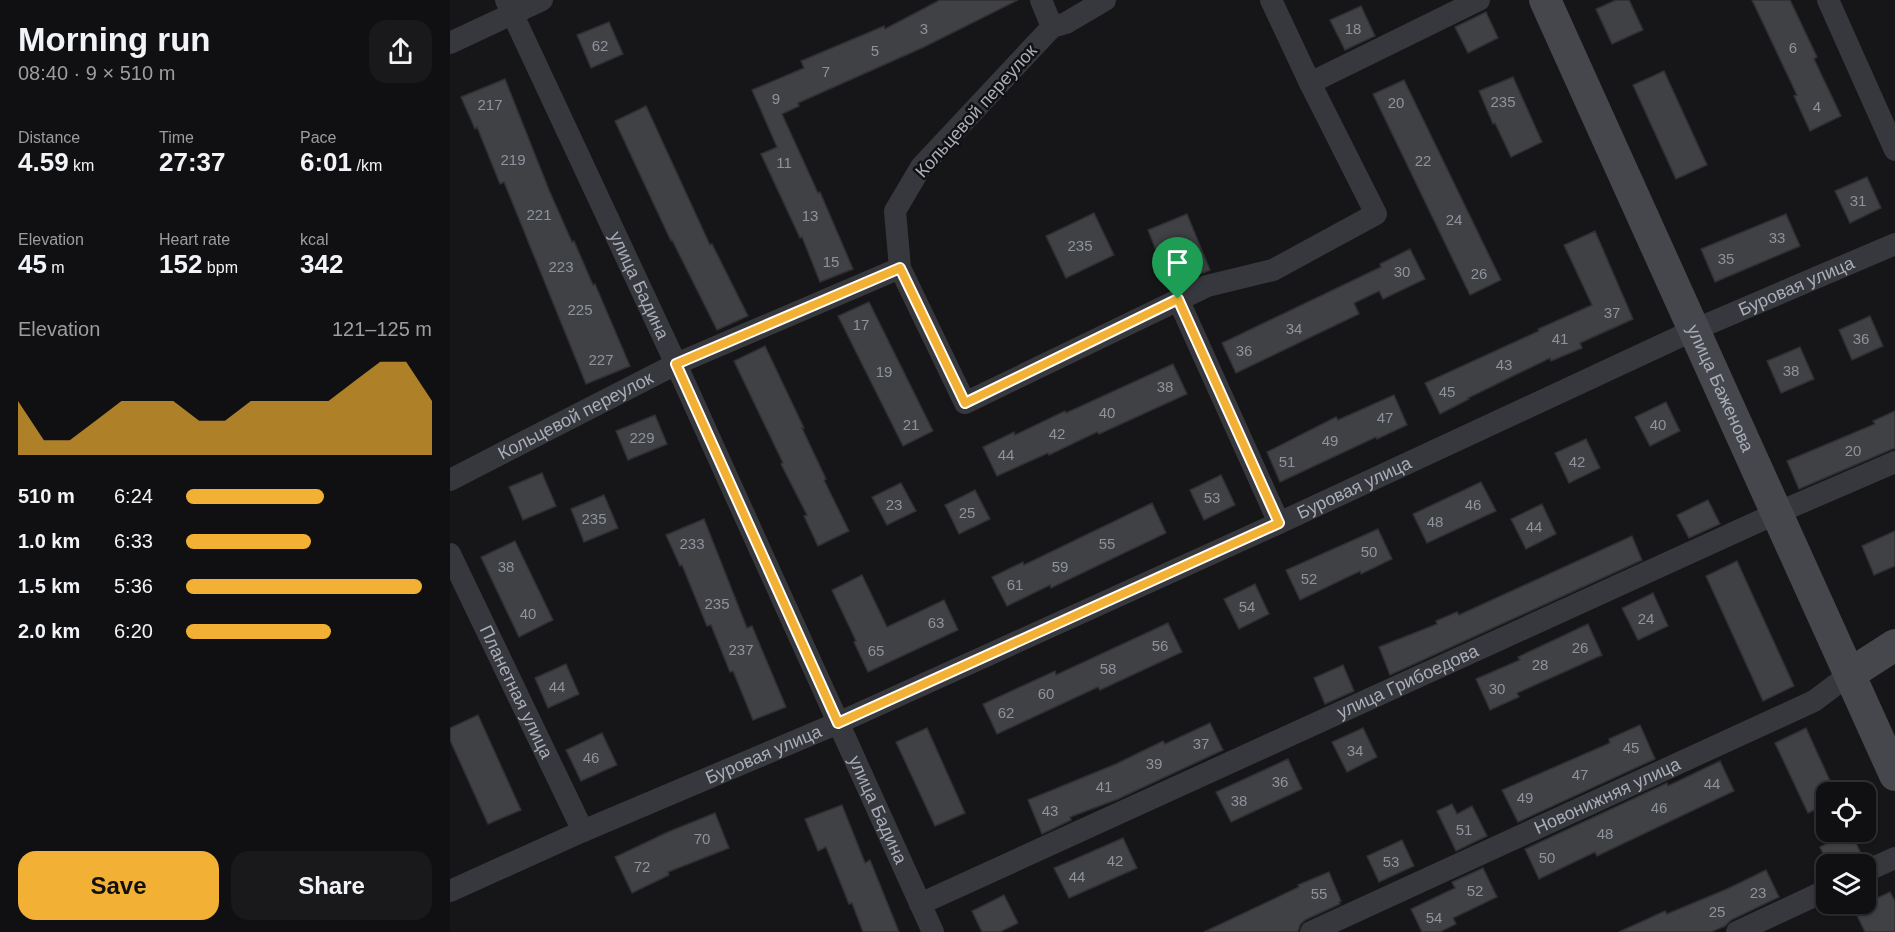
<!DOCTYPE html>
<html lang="en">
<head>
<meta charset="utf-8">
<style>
	body { margin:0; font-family:Helvetica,sans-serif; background:#19191b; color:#f1f3f6; height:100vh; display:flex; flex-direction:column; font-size:22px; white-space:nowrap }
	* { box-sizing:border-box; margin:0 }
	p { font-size:20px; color:#9c9d9f }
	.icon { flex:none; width:33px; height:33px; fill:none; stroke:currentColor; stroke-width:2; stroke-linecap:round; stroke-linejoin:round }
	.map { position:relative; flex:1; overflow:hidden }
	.side { display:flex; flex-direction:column; background:#101012; width:450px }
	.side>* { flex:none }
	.tools { position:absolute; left:1366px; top:782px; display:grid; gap:12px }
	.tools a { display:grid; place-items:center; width:60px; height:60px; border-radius:12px; background:#101012; box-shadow:0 2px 4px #0004,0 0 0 2px #303032; font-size:30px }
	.pin { position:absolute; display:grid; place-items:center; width:51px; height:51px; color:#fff; margin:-62px -26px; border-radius:50% 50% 50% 0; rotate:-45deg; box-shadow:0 0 6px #0007 }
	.pin .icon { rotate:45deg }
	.round { display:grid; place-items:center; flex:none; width:63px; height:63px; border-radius:18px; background:#19191b }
	.head { display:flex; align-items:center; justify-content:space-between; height:102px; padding:0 18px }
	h1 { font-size:33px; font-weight:600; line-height:45px }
	.figures { display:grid; grid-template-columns:repeat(3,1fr); gap:9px; height:102px; padding:6px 18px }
	.figures div { display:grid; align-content:center }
	.figures b { font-size:26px; font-weight:600 }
	.figures small { font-size:16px; font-weight:400 }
	.figures p { font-size:16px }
	.chart { height:168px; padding:12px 18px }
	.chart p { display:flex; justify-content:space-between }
	.chart svg { width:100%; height:108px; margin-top:6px; fill:#f2b134; opacity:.7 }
	.button { display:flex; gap:12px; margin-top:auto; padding:12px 18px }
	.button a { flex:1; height:69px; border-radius:18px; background:#f2b134; color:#111; font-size:24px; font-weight:600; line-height:69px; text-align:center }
	.button a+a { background:#19191b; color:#f1f3f6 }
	ul { padding:0 18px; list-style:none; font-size:20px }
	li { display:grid; grid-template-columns:96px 72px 1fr; align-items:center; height:45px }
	li i { height:15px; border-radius:8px; background:#f2b134 }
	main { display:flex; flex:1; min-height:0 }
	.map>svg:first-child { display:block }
</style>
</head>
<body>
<main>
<section class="side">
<div class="head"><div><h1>Morning run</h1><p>08:40 · 9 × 510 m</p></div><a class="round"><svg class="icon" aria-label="share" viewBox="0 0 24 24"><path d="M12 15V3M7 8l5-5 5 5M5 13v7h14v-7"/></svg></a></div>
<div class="figures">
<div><p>Distance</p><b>4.59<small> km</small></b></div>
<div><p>Time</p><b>27:37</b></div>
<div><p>Pace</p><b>6:01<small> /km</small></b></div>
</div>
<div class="figures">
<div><p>Elevation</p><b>45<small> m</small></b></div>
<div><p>Heart rate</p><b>152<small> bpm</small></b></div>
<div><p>kcal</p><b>342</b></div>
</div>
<div class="chart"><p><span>Elevation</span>121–125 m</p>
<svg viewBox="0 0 160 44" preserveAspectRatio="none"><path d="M0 44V22L10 38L20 38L30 30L40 22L50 22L60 22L70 30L80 30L90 22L100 22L110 22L120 22L130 14L140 6L150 6L160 22V44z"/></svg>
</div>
<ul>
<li><b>510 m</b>6:24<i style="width:56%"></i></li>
<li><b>1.0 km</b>6:33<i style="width:51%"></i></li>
<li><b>1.5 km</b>5:36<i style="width:96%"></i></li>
<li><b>2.0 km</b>6:20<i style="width:59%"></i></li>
</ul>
<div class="button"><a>Save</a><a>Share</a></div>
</section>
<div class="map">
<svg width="1445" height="932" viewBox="0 0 1445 932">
	<rect width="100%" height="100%" fill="#161618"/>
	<!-- building -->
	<g fill="#404145" stroke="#303034" stroke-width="1.5">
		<path d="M490 0H568L474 47 348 103 349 106 332 114 368 193 370 192 403 269 370 282 352 237 350 238 311 154 327 147 302 90 354 68 351 61 434 26 435 29Z"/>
		<path d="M1166 0H1179L1193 30 1162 44 1146 9Z"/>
		<path d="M1302 0H1340L1367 57 1364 59 1391 116 1360 131 1344 96 1347 95Z"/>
		<path d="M911 6 925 36 895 50 880 20Z"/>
		<path d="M1036 12 1048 38 1018 53 1005 27Z"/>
		<path d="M159 22 173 54 141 68 127 35Z"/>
		<path d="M1214 71 1257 165 1226 179 1183 85Z"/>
		<path d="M1063 77 1092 142 1061 157 1045 123 1043 124 1029 91Z"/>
		<path d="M55 79 99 190 122 242 124 241 143 285 145 284 180 366 136 384 54 182 50 184 27 127 25 129 11 97Z"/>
		<path d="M954 80 1051 280 1020 295 923 94Z"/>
		<path d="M196 106 260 245 262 244 298 316 267 330 222 240 221 241 165 121Z"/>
		<path d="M1417 177 1431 208 1400 223 1385 191Z"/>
		<path d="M644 213 664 255 616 278 596 236Z"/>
		<path d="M737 214 760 270 720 286 698 230Z"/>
		<path d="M1336 214 1350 246 1265 282 1251 249Z"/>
		<path d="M1145 231 1183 319 1130 343 1132 348 1101 361 1100 358 1018 398 1019 399 990 414 975 383 1089 331 1088 329 1142 305 1114 245Z"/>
		<path d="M960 249 975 279 933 299 929 291 904 303 909 314 786 373 772 343 931 267 930 264Z"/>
		<path d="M419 302 483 431 453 446 388 316Z"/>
		<path d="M1420 316 1433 346 1402 360 1389 330Z"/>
		<path d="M315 346 354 428H352L376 479 374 480 399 531 368 546 354 516 357 515 331 464 333 463 284 361Z"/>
		<path d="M1350 347 1364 379 1331 393 1317 361Z"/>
		<path d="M723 364 737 394 649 434 647 432 599 455 598 453 547 476 533 447 564 432 565 435 615 411 616 413Z"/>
		<path d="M944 395 957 425 927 439 926 437 830 482 817 452 886 417 888 420Z"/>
		<path d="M1216 402 1230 431 1200 446 1185 417Z"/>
		<path d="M1445 411V448L1349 489 1337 461 1425 424 1423 421Z"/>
		<path d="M205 415 217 444 178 460 166 431Z"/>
		<path d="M1136 439 1150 468 1119 483 1105 453Z"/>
		<path d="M92 473 106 506 73 520 59 487Z"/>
		<path d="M771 475 785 505 754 520 740 490Z"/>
		<path d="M1031 482 1046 511 977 543 963 514Z"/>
		<path d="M451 483 466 511 437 525 422 497Z"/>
		<path d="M525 490 540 519 509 534 495 505Z"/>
		<path d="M154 495 168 528 134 542 121 509Z"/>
		<path d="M1258 500 1270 524 1239 538 1227 515Z"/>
		<path d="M702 503 716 533 601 588 600 585 557 606 542 577 573 562 574 565Z"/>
		<path d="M1092 504 1106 534 1076 549 1061 519Z"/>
		<path d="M254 519 297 628 302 626 336 707 303 720 283 671 280 672 261 625 257 626 232 565 230 566 216 535Z"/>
		<path d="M928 529 942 559 911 574 910 571 850 600 836 570Z"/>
		<path d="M1445 531V566L1424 575 1412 546Z"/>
		<path d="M1182 536 1192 560 940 675 929 647 987 624 986 621 1007 612 1009 615Z"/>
		<path d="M65 541 103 620 69 637 31 557Z"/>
		<path d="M1287 561 1344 686 1313 701 1256 576Z"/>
		<path d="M412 575 437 627 494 600 508 630 418 672 404 642 406 641 382 590Z"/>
		<path d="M805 584 819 614 789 629 774 599Z"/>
		<path d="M1203 593 1218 626 1188 640 1172 608Z"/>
		<path d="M718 623 732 652 650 690 648 687 547 734 533 704 605 671 606 675Z"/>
		<path d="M1138 624 1152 655 1067 693 1069 697 1040 710 1026 679 1070 660 1068 657Z"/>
		<path d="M116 664 129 694 98 708 85 678Z"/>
		<path d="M893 665 904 691 875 704 864 678Z"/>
		<path d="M28 715 71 810 38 824 0 740V728Z"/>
		<path d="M760 723 773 750 668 799 620 817 621 820 592 834 578 800 666 764 713 741 715 744Z"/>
		<path d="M1190 725 1205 759 1068 822 1052 790 1160 743 1159 739Z"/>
		<path d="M477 728 515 813 485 826 446 742Z"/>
		<path d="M913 728 927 757 897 772 882 742Z"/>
		<path d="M1356 728 1385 792H1377V804L1358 813 1325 743Z"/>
		<path d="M152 733 167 765 131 781 116 750Z"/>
		<path d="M838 759 852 789 781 822 766 792Z"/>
		<path d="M1270 761 1284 791 1147 856 1145 852 1089 879 1075 849 1217 783 1218 786Z"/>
		<path d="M1002 804 1007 814 1022 806 1037 836 1006 851 987 811Z"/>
		<path d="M392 805 415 863 420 860 449 932H413L402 903 399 904 376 847 368 851 355 819Z"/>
		<path d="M265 813 279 848 218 872 219 875 182 893 165 857 218 832Z"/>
		<path d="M1401 832 1413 858 1405 864H1378L1370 847Z"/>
		<path d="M673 838 687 868 619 898 604 868Z"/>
		<path d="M952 840 964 866 929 882 917 856Z"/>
		<path d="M1033 868 1047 897 1003 918 1006 924 990 932H972L961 909 1005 888 1002 882Z"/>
		<path d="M1316 870 1329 897 1281 920 1275 926 1261 932H1169L1215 911 1217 914 1277 889Z"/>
		<path d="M879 872 891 901 889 902 890 904 855 920 850 925 848 932H754L849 887 848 885Z"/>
		<path d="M1440 892 1445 901V932H1415L1404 909Z"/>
		<path d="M554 895 568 923 550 932H532L522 911Z"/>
	</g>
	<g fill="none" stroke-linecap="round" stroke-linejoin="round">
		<!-- street -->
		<g stroke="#37383d" stroke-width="22">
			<path id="s1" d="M56 0 226 364 483 932"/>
			<path d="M591 0 602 27"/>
			<path d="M655 0 616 23 602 27 471 167 445 211 450 268 515 403 757 286 823 270 926 214 860 83 821 0"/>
			<path d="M1378 0 1445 150"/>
			<path d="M0 43 92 0"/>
			<path d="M860 83 1029 0"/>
			<path d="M728 299 829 523"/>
			<path id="s2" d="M0 480 226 364 450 268"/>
			<path id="s3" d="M0 554 133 831"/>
			<path d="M1416 871 1445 858"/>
			<path id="s4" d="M0 891 133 831 388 723 829 523 1244 330 1445 244"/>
			<path id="s5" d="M470 904 1327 513 1445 462"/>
			<path id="s6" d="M861 932 1364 701 1400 674"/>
			<path d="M1287 932 1377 890"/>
		</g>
		<!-- secondary -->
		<g stroke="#45474d" stroke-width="32">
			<path id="s7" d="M1095 0 1445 775"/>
			<path d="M1400 674 1445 645"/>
		</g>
	</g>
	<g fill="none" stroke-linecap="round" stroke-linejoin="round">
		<defs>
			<path id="route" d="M450 268 515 403 728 299 829 523 388 723 226 364Z"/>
		</defs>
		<!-- route casing -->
		<use href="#route" stroke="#fff" stroke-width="12"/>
		<!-- route -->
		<use href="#route" stroke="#f2b134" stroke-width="8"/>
	</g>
	<g text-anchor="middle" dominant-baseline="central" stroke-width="5" stroke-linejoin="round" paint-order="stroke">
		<!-- number labels -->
		<g font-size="15" fill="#8e929b">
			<text x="474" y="28">3</text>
			<text x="903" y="28">18</text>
			<text x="150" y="45">62</text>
			<text x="1343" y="47">6</text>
			<text x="425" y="50">5</text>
			<text x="376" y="71">7</text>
			<text x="326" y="98">9</text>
			<text x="1053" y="101">235</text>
			<text x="946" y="102">20</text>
			<text x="40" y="104">217</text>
			<text x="1367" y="106">4</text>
			<text x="63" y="159">219</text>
			<text x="973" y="160">22</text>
			<text x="334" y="162">11</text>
			<text x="1408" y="200">31</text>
			<text x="89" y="214">221</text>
			<text x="360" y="215">13</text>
			<text x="1004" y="219">24</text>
			<text x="1327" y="237">33</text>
			<text x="630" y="245">235</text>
			<text x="1276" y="258">35</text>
			<text x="381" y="261">15</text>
			<text x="111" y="266">223</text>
			<text x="952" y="271">30</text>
			<text x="1029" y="273">26</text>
			<text x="130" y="309">225</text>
			<text x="1162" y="312">37</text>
			<text x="411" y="324">17</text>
			<text x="844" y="328">34</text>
			<text x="1110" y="338">41</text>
			<text x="1411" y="338">36</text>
			<text x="794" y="350">36</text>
			<text x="151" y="359">227</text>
			<text x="1054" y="364">43</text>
			<text x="1341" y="370">38</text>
			<text x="434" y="371">19</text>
			<text x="715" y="386">38</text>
			<text x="997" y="391">45</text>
			<text x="657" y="412">40</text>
			<text x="935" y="417">47</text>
			<text x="461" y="424">21</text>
			<text x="1208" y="424">40</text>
			<text x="607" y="433">42</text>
			<text x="192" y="437">229</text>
			<text x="880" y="440">49</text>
			<text x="1403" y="450">20</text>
			<text x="556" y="454">44</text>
			<text x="837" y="461">51</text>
			<text x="1127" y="461">42</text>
			<text x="762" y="497">53</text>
			<text x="444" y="504">23</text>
			<text x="1023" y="504">46</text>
			<text x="517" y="512">25</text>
			<text x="144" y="518">235</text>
			<text x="985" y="521">48</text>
			<text x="1084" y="526">44</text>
			<text x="242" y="543">233</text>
			<text x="657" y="543">55</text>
			<text x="919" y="551">50</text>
			<text x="56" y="566">38</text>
			<text x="610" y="566">59</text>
			<text x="859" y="578">52</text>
			<text x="565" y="584">61</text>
			<text x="267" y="603">235</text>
			<text x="797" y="606">54</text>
			<text x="78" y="613">40</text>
			<text x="1196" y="618">24</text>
			<text x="486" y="622">63</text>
			<text x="710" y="645">56</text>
			<text x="1130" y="647">26</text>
			<text x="291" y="649">237</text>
			<text x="426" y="650">65</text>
			<text x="1090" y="664">28</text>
			<text x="658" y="668">58</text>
			<text x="107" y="686">44</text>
			<text x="1047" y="688">30</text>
			<text x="596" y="693">60</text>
			<text x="556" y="712">62</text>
			<text x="751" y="743">37</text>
			<text x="1181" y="747">45</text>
			<text x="905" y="750">34</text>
			<text x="141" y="757">46</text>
			<text x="704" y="763">39</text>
			<text x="1130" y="774">47</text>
			<text x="830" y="781">36</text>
			<text x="1262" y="783">44</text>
			<text x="654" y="786">41</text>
			<text x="1075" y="797">49</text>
			<text x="789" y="800">38</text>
			<text x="1209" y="807">46</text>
			<text x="600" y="810">43</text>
			<text x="1014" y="829">51</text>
			<text x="1155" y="833">48</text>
			<text x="252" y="838">70</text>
			<text x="1097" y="857">50</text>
			<text x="665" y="860">42</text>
			<text x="941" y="861">53</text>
			<text x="192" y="866">72</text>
			<text x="627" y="876">44</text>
			<text x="1025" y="890">52</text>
			<text x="1308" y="892">23</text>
			<text x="869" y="893">55</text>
			<text x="1267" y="911">25</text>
			<text x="984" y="917">54</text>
		</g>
		<!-- street labels -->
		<g font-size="18" fill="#a8adb8" stroke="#111113">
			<text transform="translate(526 111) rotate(-48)">Кольцевой переулок</text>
			<text stroke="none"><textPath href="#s1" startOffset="315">улица Бадина</textPath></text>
			<text stroke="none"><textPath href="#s4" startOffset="1476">Буровая улица</textPath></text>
			<text stroke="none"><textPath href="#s7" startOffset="426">улица Баженова</textPath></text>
			<text stroke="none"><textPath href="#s2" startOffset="141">Кольцевой переулок</textPath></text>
			<text stroke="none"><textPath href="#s4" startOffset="990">Буровая улица</textPath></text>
			<text stroke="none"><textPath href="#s5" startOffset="536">улица Грибоедова</textPath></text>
			<text stroke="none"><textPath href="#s3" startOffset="153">Планетная улица</textPath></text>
			<text stroke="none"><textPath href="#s4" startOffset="342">Буровая улица</textPath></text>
			<text stroke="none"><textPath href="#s6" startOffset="326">Новонижняя улица</textPath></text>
			<text stroke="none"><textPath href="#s1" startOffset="891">улица Бадина</textPath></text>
		</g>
	</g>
</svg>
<div class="tools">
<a><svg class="icon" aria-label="locate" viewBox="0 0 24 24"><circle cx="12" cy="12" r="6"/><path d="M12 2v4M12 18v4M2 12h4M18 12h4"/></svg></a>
<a><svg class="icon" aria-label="layers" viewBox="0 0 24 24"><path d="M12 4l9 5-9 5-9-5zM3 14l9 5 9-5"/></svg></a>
</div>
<div class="pin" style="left:728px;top:299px;background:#1e9e55"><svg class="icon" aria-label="arrive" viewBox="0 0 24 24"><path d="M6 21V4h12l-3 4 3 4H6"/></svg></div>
</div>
</main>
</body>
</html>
